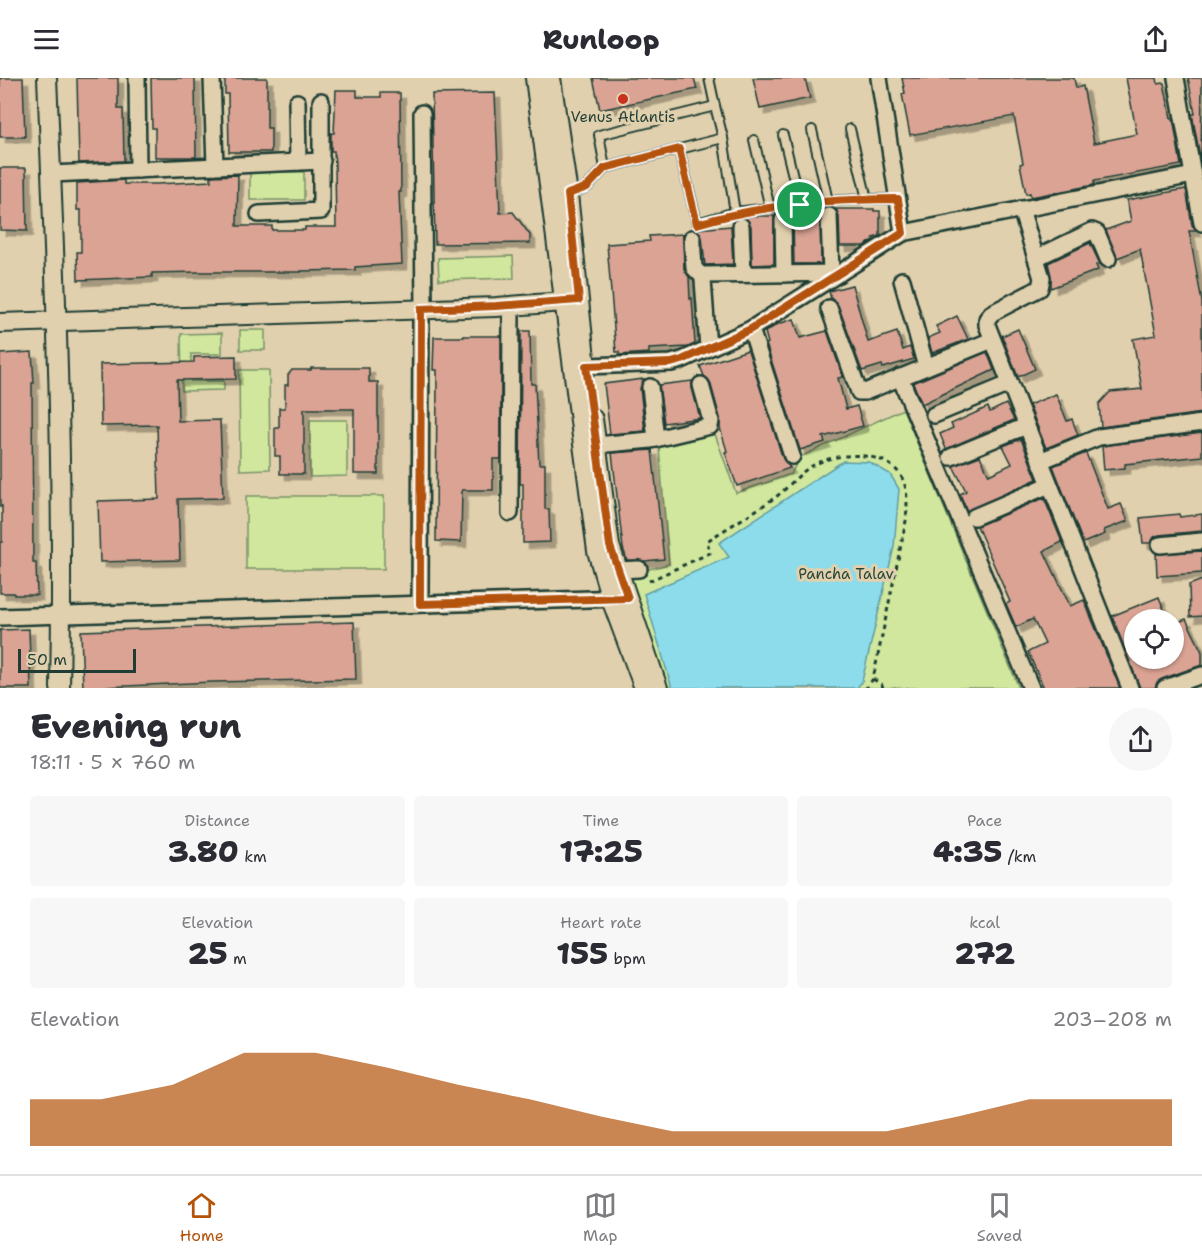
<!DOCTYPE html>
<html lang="en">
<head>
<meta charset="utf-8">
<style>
	body { margin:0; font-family:"Shantell Sans",sans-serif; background:#f7f7f7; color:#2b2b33; height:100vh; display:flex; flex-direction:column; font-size:22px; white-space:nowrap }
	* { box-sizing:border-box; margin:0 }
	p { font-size:20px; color:#7c7c81 }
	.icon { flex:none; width:33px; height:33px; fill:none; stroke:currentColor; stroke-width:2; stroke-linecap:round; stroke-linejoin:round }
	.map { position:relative; height:610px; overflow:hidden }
	.panel { display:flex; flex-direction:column; background:#fff; flex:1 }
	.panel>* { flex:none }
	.fabs { position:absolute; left:1124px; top:531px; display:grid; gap:12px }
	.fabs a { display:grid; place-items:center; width:60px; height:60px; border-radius:50%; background:#fff; box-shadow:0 2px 4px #0004; font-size:30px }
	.scale { position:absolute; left:18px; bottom:15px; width:118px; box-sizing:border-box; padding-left:6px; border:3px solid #1f3d34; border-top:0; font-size:16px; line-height:21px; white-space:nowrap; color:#1f3d34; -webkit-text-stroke:4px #e1d0ad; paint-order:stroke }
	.pin { position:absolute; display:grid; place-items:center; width:51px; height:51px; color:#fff; margin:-26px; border:3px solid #fff; border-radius:50%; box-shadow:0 2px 6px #0007 }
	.round { display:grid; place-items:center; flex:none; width:63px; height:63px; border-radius:32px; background:#f7f7f7 }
	.overview { display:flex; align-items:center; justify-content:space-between; height:102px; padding:0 30px }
	h1 { font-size:33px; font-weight:800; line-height:45px }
	.stats { display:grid; grid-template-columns:repeat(3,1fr); gap:9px; height:102px; padding:6px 30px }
	.stats div { display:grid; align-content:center; border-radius:6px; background:#f7f7f7; text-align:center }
	.stats b { font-size:30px; font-weight:800 }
	.stats small { font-size:16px; font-weight:400 }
	.stats p { font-size:16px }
	.chart { height:168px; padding:12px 30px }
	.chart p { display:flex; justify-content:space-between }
	.chart svg { width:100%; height:108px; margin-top:6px; fill:#b45309; opacity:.7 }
	header { display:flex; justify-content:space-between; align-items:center; height:78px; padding:0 30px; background:#fff; font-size:27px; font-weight:800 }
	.tab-bar { display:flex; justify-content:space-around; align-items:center; height:84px; border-top:2px solid #e1e1e2; background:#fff; font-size:16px; color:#7c7c81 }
	.tab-bar a { display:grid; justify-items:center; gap:3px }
	.tab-bar .selected { color:#b45309 }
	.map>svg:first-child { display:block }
</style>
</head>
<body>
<header><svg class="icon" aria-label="menu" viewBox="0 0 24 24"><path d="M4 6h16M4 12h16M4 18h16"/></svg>Runloop<svg class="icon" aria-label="share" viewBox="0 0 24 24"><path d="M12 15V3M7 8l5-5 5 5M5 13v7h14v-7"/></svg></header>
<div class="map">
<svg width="1202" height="610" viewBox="0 0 1202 610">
	<defs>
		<filter id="shadow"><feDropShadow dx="5.5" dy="5.5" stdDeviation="0" flood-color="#0004"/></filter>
	</defs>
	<rect width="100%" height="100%" fill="#e1d0ad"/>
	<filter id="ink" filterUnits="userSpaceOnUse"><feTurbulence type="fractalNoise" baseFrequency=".0167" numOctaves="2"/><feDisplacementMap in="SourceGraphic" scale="12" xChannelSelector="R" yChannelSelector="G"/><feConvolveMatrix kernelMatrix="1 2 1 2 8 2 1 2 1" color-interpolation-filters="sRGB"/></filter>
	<g filter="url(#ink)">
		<!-- green -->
		<g fill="#d0e79d" stroke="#789268" stroke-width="1.5">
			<rect x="250" y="94" width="54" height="28"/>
			<path d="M513 178 514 200 439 202 438 180Z"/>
			<rect x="240" y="252" width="25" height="20"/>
			<path d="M222 255V276H191V303H224V312L182 313 181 256Z"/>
			<path d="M239 292H269L270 391 240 392Z"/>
			<path d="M903 331 1019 610H657L623 498 669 486 658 358 711 345 736 415 791 396 800 379Z"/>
			<path d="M310 342H347V398L310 399Z"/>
			<rect x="246" y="418" width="138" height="73"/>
		</g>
		<!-- water -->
		<path fill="#8ddcec" stroke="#619ca2" stroke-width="1.5" d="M843 383 869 384 890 396 899 411 894 469 862 603 857 610H672L644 516 729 479 719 465Z"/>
		<!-- building -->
		<g fill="#daa394" stroke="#1f3d34" stroke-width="1.5" filter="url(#shadow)">
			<path d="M0 0H23L25 59H0Z"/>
			<path d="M77 0H118V31H123L124 83 79 85Z"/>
			<path d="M151 0H195L196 79H155V50H152Z"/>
			<path d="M225 0H267V50H271V74H229L228 16H225Z"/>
			<path d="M593 0H694L697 11 600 32Z"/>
			<path d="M753 0H805L810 20 760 31Z"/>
			<path d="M902 0H1074L1076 10 1083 8 1094 65 1137 56 1126 0H1157L1158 6 1164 5 1171 40H1173L1181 87 1094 103V107L1031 119 1030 115 1026 116 1020 86 1023 85 1014 38 910 57 902 16 905 15Z"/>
			<path d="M1188 0H1202L1201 84 1192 36H1195Z"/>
			<path d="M336 12H357V19H381V15H400L401 114H399L402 186 355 189V192L301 193V194H199L152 195V199L78 202 77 174H81V132H77V105L124 102V106H157L211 103V98L238 97 237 148H272V152H305V149H336L335 88 334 73H331V55H334Z"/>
			<path d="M495 15 500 135 513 134 530 157V165L435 166 432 16Z"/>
			<path d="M0 90H26L27 153 0 152Z"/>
			<path d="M1186 111 1192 147 1196 153H1189L1202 224V335L1101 349 1099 326 1110 314 1142 311 1133 261 1156 257 1140 171 1117 180 1106 152 1131 143 1127 122Z"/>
			<path d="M820 131 821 186H794L793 142 788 134Z"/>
			<path d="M836 131H874V133H880V158L873 160 874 162 864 168H840L839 138Z"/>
			<path d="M754 138H774V186L752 187 751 148 745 139Z"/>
			<path d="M731 148 733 186 705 187 702 159 697 151Z"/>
			<path d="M683 156 684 191 689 199 690 221 692 220 695 266 688 269 649 271V275L619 277V274H616L607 166 650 163 649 158Z"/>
			<path d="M1090 165 1100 186 1096 187 1098 192 1051 210V198L1048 185Z"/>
			<path d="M852 207 868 264 897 254 903 272 910 269 914 281 883 290 882 287 862 293 838 227 831 221 829 213Z"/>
			<path d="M957 238 968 261 932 275 928 260 940 255 936 248Z"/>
			<path d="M794 241 800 260 827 253 843 299 838 300 846 331 857 328 863 348 823 359 825 364 800 372 766 266 768 265 765 254 778 246Z"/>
			<path d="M1018 251 1035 291 1018 299 1002 258Z"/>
			<path d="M521 253H530L531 306H535L539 386H545V431H549L550 464 523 465V406H520Z"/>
			<path d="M464 258H501V381H493V412H462L461 464 436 463 437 292H433L434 259H464Z"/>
			<path d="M748 272 783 381 790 390 737 408 725 374 727 373 720 350V340L710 304 704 298 700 288Z"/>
			<path d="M32 274 34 305H32L33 485H36L37 517H14V515H0V464H2V428L0 429V276Z"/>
			<path d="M987 274 994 292 922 326 913 305Z"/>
			<path d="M236 278V301L177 302 178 343 220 342 223 420 178 421 180 482 100 484 98 423 159 421 157 347 101 348 100 286 194 284V279Z"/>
			<path d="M311 290H369V304H378V396H354V331H304V396H280V378H275V350H279V330H285V307H288V297L292 292H311Z"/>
			<path d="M644 301 640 310 645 353 610 356 604 306Z"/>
			<path d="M692 303V310L700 340 664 345 659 307Z"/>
			<path d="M1056 316 1067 343 1072 341 1078 357 1046 370 1029 327Z"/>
			<path d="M1006 326 1014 342 946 371 940 356 953 350 951 346 988 329 990 334Z"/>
			<path d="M1202 355V378L1125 386V390L1104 392 1102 368Z"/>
			<path d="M1021 361 1037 401 967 433 960 416 966 413 953 388 980 378 989 397 1012 386 1003 368Z"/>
			<path d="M652 372 664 481 645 483 627 482 623 470 612 375Z"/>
			<path d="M1086 375 1108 431 1121 426 1128 443 1104 452 1105 456 1083 465 1053 388Z"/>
			<path d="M1044 420 1062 464 1044 473 1070 528 1084 522 1120 610H1044L1028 574 1045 566 1033 541 1016 549 1006 526 1010 524 977 448Z"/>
			<path d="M1179 436 1180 439 1202 436V453L1159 457 1154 459 1151 465H1143L1140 440Z"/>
			<path d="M1202 473V495L1157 498 1156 476Z"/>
			<path d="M1202 502V538L1190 539 1189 507Z"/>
			<path d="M1159 519 1168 542H1134V580H1173V546L1186 541 1202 574V587L1162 601 1157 604 1155 610H1140L1112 538Z"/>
			<path d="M354 544 356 601 213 604 83 610 81 553Z"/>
			<path d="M29 551 31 610H0V552Z"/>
		</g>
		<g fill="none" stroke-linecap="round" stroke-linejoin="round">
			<defs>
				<g id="service">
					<path d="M812 52 828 123 867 121 850 51"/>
					<path d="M783 57 800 127"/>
					<path d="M679 71 697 145 735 134 723 60"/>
					<path d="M605 90 723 60 715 28"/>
					<path d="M570 116 587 109 605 90 599 57 715 28 709 0"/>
					<path d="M867 121H898"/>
					<path d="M770 130 828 123"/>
					<path d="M735 134 770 130 754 62"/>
				</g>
				<g id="minor">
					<path d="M137 0 138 92"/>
					<path d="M212 0 215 88"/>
					<path d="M879 0 903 155 1193 97 1176 0"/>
					<path d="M297 24 298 84"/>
					<path d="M422 35 424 231"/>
					<path d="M52 96 322 83"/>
					<path d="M1193 97 1202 145"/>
					<path d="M1021 131 1042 200 1040 210 992 235 987 241V247L1130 610"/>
					<path d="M259 136 321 133V23"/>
					<path d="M829 138 831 195"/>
					<path d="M783 142 784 196"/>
					<path d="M741 148 743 196"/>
					<path d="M692 160 694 190 703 199"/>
					<path d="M1036 180 1092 153 1097 155 1108 181"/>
					<path d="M902 202 926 289"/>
					<path d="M829 230 859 314H865L992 262"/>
					<path d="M751 251 792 378"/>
					<path d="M708 270 703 202 705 197 840 195"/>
					<path d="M586 288 671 285 682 282 751 251 903 155"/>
					<path d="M900 299 1031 610"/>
					<path d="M650 309 656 361"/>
					<path d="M934 337 1009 306"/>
					<path d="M596 367 651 362 710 348 711 343 701 307"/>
					<path d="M951 379 1026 348"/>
					<path d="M1040 383 1099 359 1202 345"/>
					<path d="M510 435 511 227"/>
					<path d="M974 439 1049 407"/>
					<path d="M1160 467 1202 463"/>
					<path d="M618 492 639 491"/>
					<path d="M420 526 421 231"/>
					<path d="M0 539 622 520"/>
					<path d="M1165 610 1202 597"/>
				</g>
				<g id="tertiary">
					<path d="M47 0C56 203 64 407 60 610"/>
					<path d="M535 0 597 473 611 521 644 610"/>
					<path d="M551 0 568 116 586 290"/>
					<path d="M0 245 496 229 577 223"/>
					<path d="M593 341 610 468 658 610"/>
				</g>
			</defs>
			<!-- service casing -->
			<use href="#service" stroke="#1f3d34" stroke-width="12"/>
			<!-- minor casing -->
			<use href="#minor" stroke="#1f3d34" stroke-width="20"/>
			<!-- tertiary casing -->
			<use href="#tertiary" stroke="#1f3d34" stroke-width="22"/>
			<!-- path -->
			<g stroke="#1f3d34" stroke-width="3" stroke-dasharray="4.5 4.5" stroke-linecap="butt">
				<path d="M649 503 710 475 707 463C730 448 755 434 777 418 789 409 799 395 812 388 835 374 885 371 901 398 909 412 907 428 906 443L873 601 866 610"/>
				<path d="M873 601 881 606 883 610"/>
			</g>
			<!-- service -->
			<use href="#service" stroke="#e1d0ad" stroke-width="8"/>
			<!-- minor -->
			<use href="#minor" stroke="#e1d0ad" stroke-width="15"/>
			<!-- tertiary -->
			<use href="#tertiary" stroke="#e1d0ad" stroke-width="18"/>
		</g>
	</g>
	<g fill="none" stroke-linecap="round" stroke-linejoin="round" filter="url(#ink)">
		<defs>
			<path id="route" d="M679 71 697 146C761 127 831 121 898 121L903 155 751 251 682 282 671 285 586 288 610 468 628 520 420 526 421 231 496 228 579 222 568 116 587 109 605 90Z"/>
		</defs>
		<!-- route casing -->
		<use href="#route" stroke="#fff" stroke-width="12"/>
		<!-- route -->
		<use href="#route" stroke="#b45309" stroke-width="8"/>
	</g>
	<!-- markers -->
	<circle fill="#c8321e" stroke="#e1d0ad" stroke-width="2" cx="623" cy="21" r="6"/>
	<g text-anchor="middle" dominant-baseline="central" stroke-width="6" stroke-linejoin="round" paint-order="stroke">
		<!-- poi labels -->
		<g font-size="15" fill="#1f3d34" stroke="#e1d0ad">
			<text x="623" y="39">Venus Atlantis</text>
		</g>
		<!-- park labels -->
		<g font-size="15" fill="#284639" stroke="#e1d0ad">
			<text x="846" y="496">Pancha Talav</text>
		</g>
	</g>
</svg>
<div class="fabs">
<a><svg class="icon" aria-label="locate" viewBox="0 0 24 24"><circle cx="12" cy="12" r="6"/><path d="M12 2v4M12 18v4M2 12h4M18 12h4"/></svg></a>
</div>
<div class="scale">50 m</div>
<div class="pin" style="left:800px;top:127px;background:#1e9e55"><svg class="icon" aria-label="arrive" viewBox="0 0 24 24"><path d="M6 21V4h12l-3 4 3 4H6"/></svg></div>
</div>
<section class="panel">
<div class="overview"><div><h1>Evening run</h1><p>18:11 · 5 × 760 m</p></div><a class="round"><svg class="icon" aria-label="share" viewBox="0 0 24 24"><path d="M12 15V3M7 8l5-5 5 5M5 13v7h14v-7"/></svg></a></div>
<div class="stats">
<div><p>Distance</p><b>3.80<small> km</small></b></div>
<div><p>Time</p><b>17:25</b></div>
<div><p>Pace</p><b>4:35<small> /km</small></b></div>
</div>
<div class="stats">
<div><p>Elevation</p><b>25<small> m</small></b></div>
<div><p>Heart rate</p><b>155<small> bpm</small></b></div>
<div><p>kcal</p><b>272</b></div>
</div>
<div class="chart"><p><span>Elevation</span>203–208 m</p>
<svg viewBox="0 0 160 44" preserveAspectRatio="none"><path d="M0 44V25L10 25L20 19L30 6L40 6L50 12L60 19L70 25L80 32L90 38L100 38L110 38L120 38L130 32L140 25L150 25L160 25V44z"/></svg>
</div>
</section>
<nav class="tab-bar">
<a class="selected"><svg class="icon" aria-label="home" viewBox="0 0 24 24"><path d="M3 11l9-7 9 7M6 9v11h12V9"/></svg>Home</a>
<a><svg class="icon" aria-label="map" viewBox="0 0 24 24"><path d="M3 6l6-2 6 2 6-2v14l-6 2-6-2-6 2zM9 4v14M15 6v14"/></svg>Map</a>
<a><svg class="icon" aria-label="saved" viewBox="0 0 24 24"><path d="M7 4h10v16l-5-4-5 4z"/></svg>Saved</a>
</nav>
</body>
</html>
